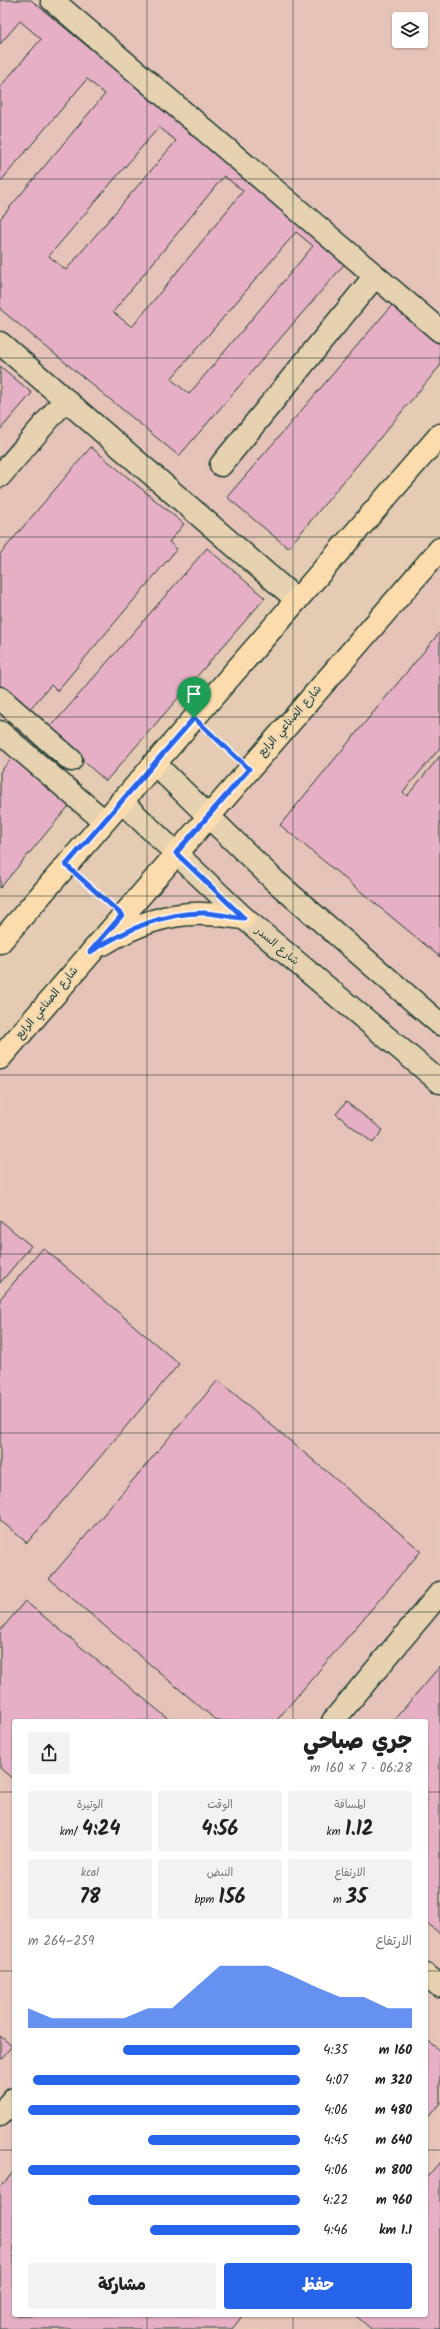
<!DOCTYPE html>
<html lang="ar">
<head>
<meta charset="utf-8">
<style>
	body { margin:0; font-family:Kalam,"Playpen Sans Arabic",sans-serif; background:#f2f2f2; color:#222; direction:rtl; height:100vh; display:flex; flex-direction:column; font-size:15px; white-space:nowrap }
	* { box-sizing:border-box; margin:0 }
	p { font-size:13px; color:#767676 }
	.icon { flex:none; width:22px; height:22px; fill:none; stroke:currentColor; stroke-width:2; stroke-linecap:round; stroke-linejoin:round }
	.map { position:relative; flex:1; overflow:hidden; direction:ltr }
	.details { position:absolute; left:12px; top:1719px; width:416px; height:598px; display:flex; flex-direction:column; background:#fff; border-radius:4px; box-shadow:0 1px 3px #0004; direction:rtl }
	.details>* { flex:none }
	.fabs { position:absolute; left:392px; top:12px; display:grid; gap:8px }
	.fabs a { display:grid; place-items:center; width:36px; height:36px; border-radius:4px; background:#fff; box-shadow:0 1px 3px #0004; font-size:20px }
	.pin { position:absolute; display:grid; place-items:center; width:34px; height:34px; color:#fff; margin:-41px -17px; border-radius:50% 50% 50% 0; rotate:-45deg; box-shadow:0 0 4px #0007 }
	.pin .icon { rotate:45deg }
	.round { display:grid; place-items:center; flex:none; width:42px; height:42px; border-radius:4px; background:#f2f2f2 }
	.headline { display:flex; align-items:center; justify-content:space-between; height:68px; padding:0 16px }
	h1 { font-size:22px; font-weight:800; line-height:30px }
	.metrics { display:grid; grid-template-columns:repeat(3,1fr); gap:6px; height:68px; padding:4px 16px }
	.metrics div { display:grid; align-content:center; border-radius:4px; background:#f2f2f2; text-align:center }
	.metrics b { font-size:20px; font-weight:800 }
	.metrics small { font-size:11px; font-weight:400 }
	.metrics p { font-size:11px }
	.chart { height:112px; padding:8px 16px }
	.chart p { display:flex; justify-content:space-between }
	.chart svg { width:100%; height:72px; margin-top:4px; fill:#2563eb; opacity:.7 }
	.action { display:flex; gap:8px; margin-top:auto; padding:8px 16px }
	.action a { flex:1; height:46px; border-radius:4px; background:#2563eb; color:#fff; font-size:16px; font-weight:800; line-height:46px; text-align:center }
	.action a+a { background:#f2f2f2; color:#222 }
	ul { padding:0 16px; list-style:none; font-size:13px }
	li { display:grid; grid-template-columns:64px 48px 1fr; align-items:center; height:30px }
	li i { height:10px; border-radius:5px; background:#2563eb }
	.map>svg:first-child { display:block }
</style>
</head>
<body>
<div class="map">
<svg width="440" height="2329" viewBox="0 0 440 2329">
	<rect width="100%" height="100%" fill="#e6cbb4"/>
	<filter id="ink" filterUnits="userSpaceOnUse"><feTurbulence type="fractalNoise" baseFrequency=".025" numOctaves="2"/><feDisplacementMap in="SourceGraphic" scale="8" xChannelSelector="R" yChannelSelector="G"/><feConvolveMatrix kernelMatrix="1 2 1 2 8 2 1 2 1" color-interpolation-filters="sRGB"/></filter>
	<g filter="url(#ink)">
		<!-- built -->
		<g fill="#e6c3b9" fill-rule="evenodd">
			<path d="M0 0H440V322L0 840ZM399 19H421V41H399Z"/>
			<path d="M440 545V2329H0V1067ZM14 1721H426V2315H14Z"/>
		</g>
		<!-- building -->
		<g fill="#e6afc5" stroke="#1f3d34" fill-rule="evenodd">
			<path d="M0 0H31L348 260 179 456 0 309V219L105 94 87 79 0 182V87L41 39 20 21 0 44ZM159 127 176 141 66 270 49 256ZM224 176 243 191 132 327 113 312ZM296 232 313 246 189 394 171 379Z"/>
			<path d="M392 305 440 344V366L288 548 227 497Z"/>
			<path d="M0 366 32 393 0 430Z"/>
			<path d="M91 447 184 524 169 542 177 549 57 691 51 685 29 710 0 686V554Z"/>
			<path d="M207 548 265 598 106 781 48 730Z"/>
			<path d="M440 632V748L403 792 407 796 440 756V957L280 825Z"/>
			<path d="M17 752 74 800 0 888V772Z"/>
			<path d="M346 1102 383 1130 373 1143 336 1114Z"/>
			<path d="M0 1220 31 1246 0 1283Z"/>
			<path d="M43 1248 179 1364 27 1543 0 1520V1299Z"/>
			<path d="M218 1380 421 1551 276 1721H217L49 1579Z"/>
			<path d="M25 1601 171 1721H14V1780L0 1768V1631Z"/>
			<path d="M440 1666V1934L426 1922V1721H393Z"/>
			<path d="M0 2036 12 2046 0 2060Z"/>
			<path d="M426 2039 440 2051V2103L426 2120Z"/>
			<path d="M440 2162V2329H371L355 2315H426V2178Z"/>
			<path d="M14 2171V2315H243L232 2329H0V2188Z"/>
		</g>
		<g fill="none" stroke-linecap="round" stroke-linejoin="round">
			<defs>
				<g id="minor">
					<path d="M52 0 440 331"/>
					<path d="M0 343 297 600"/>
					<path d="M221 465 375 276"/>
					<path d="M0 476 65 400"/>
					<path d="M0 698 71 760"/>
					<path d="M0 732 104 821"/>
					<path d="M154 763 275 881 440 1024"/>
					<path d="M121 801 244 918 440 1082"/>
					<path d="M333 1721 440 1593"/>
					<path d="M426 1975 440 1986"/>
					<path d="M0 2115 14 2099"/>
				</g>
				<g id="major">
					<path d="M0 942 440 435"/>
					<path d="M103 944C133 926 168 912 205 914 218 914 231 917 244 918"/>
					<path d="M0 1058 440 549"/>
				</g>
			</defs>
			<!-- minor casing -->
			<use href="#minor" stroke="#1f3d34" stroke-width="25"/>
			<!-- major casing -->
			<use href="#major" stroke="#1f3d34" stroke-width="25"/>
			<!-- path -->
			<g stroke="#1f3d34" stroke-width="2.5" stroke-dasharray="4 3" stroke-linecap="butt">
				<path d="M214 737 229 751"/>
				<path d="M88 884 102 897"/>
			</g>
			<!-- minor -->
			<use href="#minor" stroke="#e6d2b0" stroke-width="22"/>
			<!-- major -->
			<use href="#major" stroke="#fcdcac" stroke-width="22"/>
		</g>
	</g>
	<g fill="none" stroke-linecap="round" stroke-linejoin="round" filter="url(#ink)">
		<defs>
			<path id="route" d="M194 718 249 769 176 853 244 918C231 917 218 914 205 913 162 912 125 931 90 952L122 915 66 865Z"/>
		</defs>
		<!-- route casing -->
		<use href="#route" stroke="#fff" stroke-width="8"/>
		<!-- route -->
		<use href="#route" stroke="#2563eb" stroke-width="5"/>
	</g>
	<!-- grid -->
	<path fill="none" stroke="#1f3d34" stroke-width="1" stroke-opacity="0.55" d="M147 0V1721M293 0V1721M0 179H440M0 358H440M0 537H440M0 717H440M0 896H440M0 1075H440M0 1254H440M0 1433H440M0 1612H440M0 1792H14M426 1792H440M0 1971H14M426 1971H440M0 2150H14M426 2150H440M147 2315V2329M293 2315V2329"/>
	<g text-anchor="middle" dominant-baseline="central" stroke-width="3" stroke-linejoin="round" paint-order="stroke">
		<!-- street labels -->
		<g font-size="11" fill="#1f3d34" stroke="#e6d2b0">
			<text transform="translate(290 721) rotate(-49)">شارع الصناعي الرابع</text>
			<text transform="translate(277 946) rotate(40)">شارع السدر</text>
			<text transform="translate(47 1003) rotate(-50)">شارع الصناعي الرابع</text>
		</g>
	</g>
</svg>
<div class="fabs">
<a><svg class="icon" aria-label="layers" viewBox="0 0 24 24"><path d="M12 4l9 5-9 5-9-5zM3 14l9 5 9-5"/></svg></a>
</div>
<div class="pin" style="left:194px;top:718px;background:#1e9e55"><svg class="icon" aria-label="arrive" viewBox="0 0 24 24"><path d="M6 21V4h12l-3 4 3 4H6"/></svg></div>
<section class="details">
<div class="headline"><div><h1>جري صباحي</h1><p>06:28 · 7 × 160 m</p></div><a class="round"><svg class="icon" aria-label="share" viewBox="0 0 24 24"><path d="M12 15V3M7 8l5-5 5 5M5 13v7h14v-7"/></svg></a></div>
<div class="metrics">
<div><p>المسافة</p><b>1.12<small> km</small></b></div>
<div><p>الوقت</p><b>4:56</b></div>
<div><p>الوتيرة</p><b>4:24<small> /km</small></b></div>
</div>
<div class="metrics">
<div><p>الارتفاع</p><b>35<small> m</small></b></div>
<div><p>النبض</p><b>156<small> bpm</small></b></div>
<div><p>kcal</p><b>78</b></div>
</div>
<div class="chart"><p><span>الارتفاع</span>259–264 m</p>
<svg viewBox="0 0 160 44" preserveAspectRatio="none"><path d="M0 44V32L10 38L20 38L30 38L40 38L50 32L60 32L70 19L80 6L90 6L100 6L110 12L120 19L130 25L140 25L150 32L160 32V44z"/></svg>
</div>
<ul>
<li><b>160 m</b>4:35<i style="width:65%"></i></li>
<li><b>320 m</b>4:07<i style="width:98%"></i></li>
<li><b>480 m</b>4:06<i style="width:100%"></i></li>
<li><b>640 m</b>4:45<i style="width:56%"></i></li>
<li><b>800 m</b>4:06<i style="width:100%"></i></li>
<li><b>960 m</b>4:22<i style="width:78%"></i></li>
<li><b>1.1 km</b>4:46<i style="width:55%"></i></li>
</ul>
<div class="action"><a>حفظ</a><a>مشاركة</a></div>
</section>
</div>
</body>
</html>
